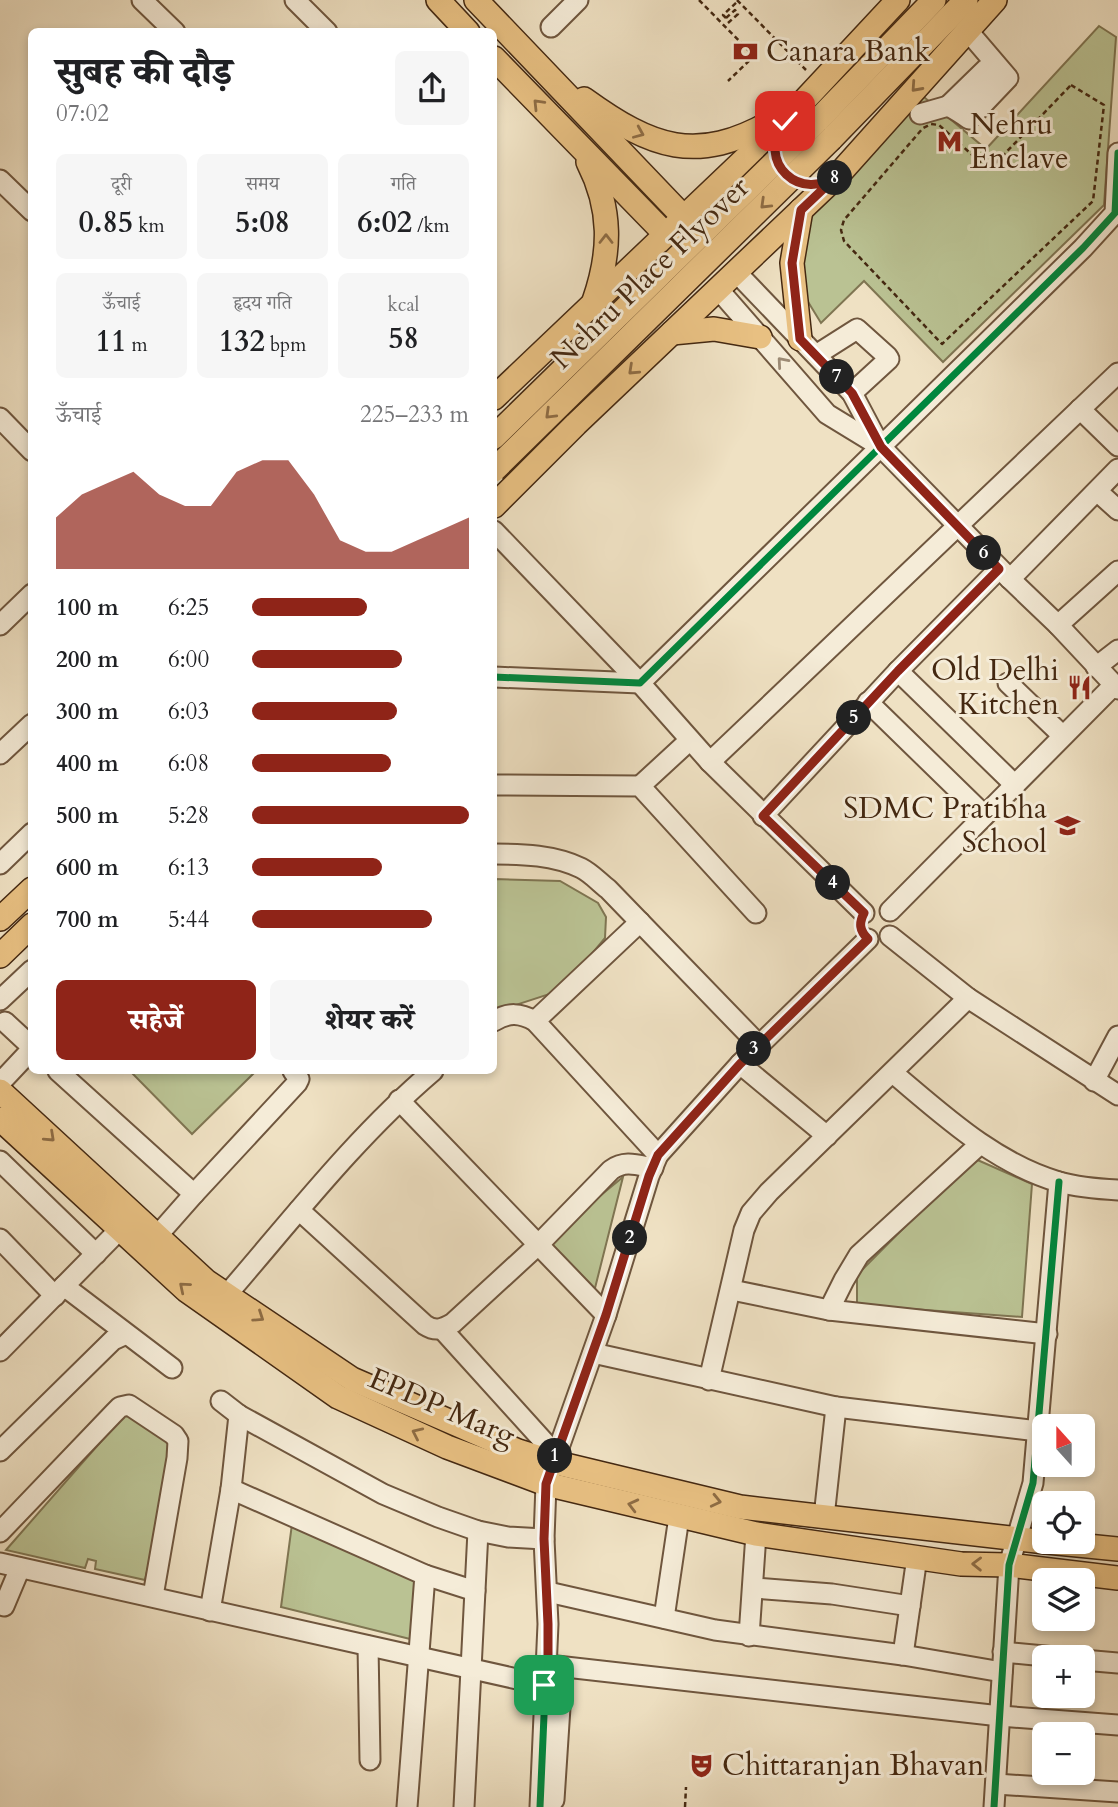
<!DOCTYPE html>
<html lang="hi">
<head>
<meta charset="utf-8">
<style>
	body { margin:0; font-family:Cardo,"Noto Serif Devanagari",serif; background:#f6f6f6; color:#202124; height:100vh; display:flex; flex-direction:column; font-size:26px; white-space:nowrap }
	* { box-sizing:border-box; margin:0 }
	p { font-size:23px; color:#757577 }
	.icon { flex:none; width:38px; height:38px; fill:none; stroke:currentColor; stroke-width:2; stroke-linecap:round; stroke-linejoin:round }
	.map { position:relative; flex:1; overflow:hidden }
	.drawer { position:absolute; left:28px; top:28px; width:469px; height:1046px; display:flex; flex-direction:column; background:#fff; border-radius:10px; box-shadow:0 4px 10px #0003 }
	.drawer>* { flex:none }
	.needle { width:46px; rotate:339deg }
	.tools { position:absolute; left:1032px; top:1414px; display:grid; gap:14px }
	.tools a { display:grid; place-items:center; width:63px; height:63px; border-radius:10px; background:#fff; box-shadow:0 4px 10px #0003; font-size:35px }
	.pin { position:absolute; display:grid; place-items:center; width:60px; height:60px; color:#fff; margin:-30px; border-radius:14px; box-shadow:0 4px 10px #0006 }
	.km { position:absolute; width:35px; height:35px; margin:-18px; border-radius:50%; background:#222; color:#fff; font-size:19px; line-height:35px; text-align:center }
	.round { display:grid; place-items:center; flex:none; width:74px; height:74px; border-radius:10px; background:#f6f6f6 }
	.overview { display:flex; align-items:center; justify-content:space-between; height:119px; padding:0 28px }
	h1 { font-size:38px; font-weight:800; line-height:52px }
	.metrics { display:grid; grid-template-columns:repeat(3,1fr); gap:10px; height:119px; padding:7px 28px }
	.metrics div { display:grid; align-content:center; border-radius:10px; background:#f6f6f6; text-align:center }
	.metrics b { font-size:30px; font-weight:800 }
	.metrics small { font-size:19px; font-weight:400 }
	.metrics p { font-size:19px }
	.chart { height:196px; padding:14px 28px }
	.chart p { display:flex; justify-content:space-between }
	.chart svg { width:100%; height:126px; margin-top:7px; fill:#8f2418; opacity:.7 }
	.cta { display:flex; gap:14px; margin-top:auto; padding:14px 28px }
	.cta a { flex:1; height:80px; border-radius:10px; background:#8f2418; color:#fff; font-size:28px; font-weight:800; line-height:80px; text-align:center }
	.cta a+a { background:#f6f6f6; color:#202124 }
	ul { padding:0 28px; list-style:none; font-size:23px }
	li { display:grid; grid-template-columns:112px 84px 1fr; align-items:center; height:52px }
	li i { height:18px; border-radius:9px; background:#8f2418 }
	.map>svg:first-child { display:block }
</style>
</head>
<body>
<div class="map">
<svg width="1118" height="1807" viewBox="0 0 1118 1807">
	<rect width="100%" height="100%" fill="#efe1c3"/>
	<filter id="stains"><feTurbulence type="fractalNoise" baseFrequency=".00286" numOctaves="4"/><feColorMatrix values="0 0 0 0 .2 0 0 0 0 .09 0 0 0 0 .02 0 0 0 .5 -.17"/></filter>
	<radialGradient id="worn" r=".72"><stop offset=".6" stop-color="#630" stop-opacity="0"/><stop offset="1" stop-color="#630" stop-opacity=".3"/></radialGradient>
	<!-- green -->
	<g fill="#bac293" stroke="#7f7552" stroke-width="2">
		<path d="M1099 26 1116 37 1104 205 943 362 864 281 821 323 799 287 808 215 924 97 986 149Z"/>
		<path d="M494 879 560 881 598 903 606 917 605 938 562 990 494 1012Z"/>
		<path d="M130 1071H256L192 1134Z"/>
		<path d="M973 1158 1032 1184 1022 1317 857 1305V1275Z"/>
		<path d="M623 1177 594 1292 545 1241Z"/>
		<path d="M125 1414 177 1443 145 1580 95 1569 96 1561 88 1559 85 1568 6 1550Z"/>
		<path d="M292 1524 416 1580 410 1639 281 1607Z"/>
	</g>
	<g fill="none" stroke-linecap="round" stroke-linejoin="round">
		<defs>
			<g id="minor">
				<path d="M142 0 175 32"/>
				<path d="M295 0 327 32"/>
				<path d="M551 27 578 0"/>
				<path d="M920 114 948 106"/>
				<path d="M964 115 996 81 986 69 948 106C956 110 962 114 969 119L1008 78 967 30"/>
				<path d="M0 180 32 211"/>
				<path d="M736 272 852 393 880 446"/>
				<path d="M718 289 827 414 881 447 1010 579 1058 625 1118 689"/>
				<path d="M816 355 857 329 887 356 889 359 852 393"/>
				<path d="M1080 409 1118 446"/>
				<path d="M0 418 32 451"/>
				<path d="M1097 491 1118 510"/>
				<path d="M494 531 640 683 710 762 864 913"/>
				<path d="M1010 579 1118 469"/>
				<path d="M0 625 32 594"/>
				<path d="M1058 625 1118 571"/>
				<path d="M1096 667 1118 650"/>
				<path d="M898 671 1015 785"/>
				<path d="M494 677 640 683 1083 248 1115 213 1118 153"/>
				<path d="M1008 683 1063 736"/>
				<path d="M868 702 984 815"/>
				<path d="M0 754 32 724"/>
				<path d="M710 762 1118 373"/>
				<path d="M494 785 640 786 756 913"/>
				<path d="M640 786 690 740"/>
				<path d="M763 816 898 671 999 569"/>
				<path d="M494 854C523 854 554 855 581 868 591 873 599 882 608 889L758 1044"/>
				<path d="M0 864 32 833"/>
				<path d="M890 911 1113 686"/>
				<path d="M890 936 968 998 1118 1095"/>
				<path d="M0 1000 32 970"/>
				<path d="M494 1021C509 1012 520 1013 535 1021L658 1155"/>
				<path d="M535 1021 640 922"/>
				<path d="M5 1022 32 1047"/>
				<path d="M740 1064 827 1136"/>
				<path d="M58 1071 194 1194 297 1083 299 1079 293 1071"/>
				<path d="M893 1073C943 1115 994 1163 1059 1182 1077 1187 1099 1189 1118 1190"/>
				<path d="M1094 1081 1118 1036"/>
				<path d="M0 1083 32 1049"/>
				<path d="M399 1100 606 1315"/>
				<path d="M0 1161 96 1254"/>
				<path d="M299 1210 425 1325C436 1332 442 1329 453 1323L538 1245 611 1170C625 1160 637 1165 653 1168"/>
				<path d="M157 1236 194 1194"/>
				<path d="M0 1239 55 1296"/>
				<path d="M64 1286 172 1368"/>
				<path d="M732 1290 829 1310 1047 1334"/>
				<path d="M217 1306C287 1226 352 1140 433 1071"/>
				<path d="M829 1310 844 1280 859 1255 980 1144"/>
				<path d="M442 1329 556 1455"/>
				<path d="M0 1351 129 1220"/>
				<path d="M593 1353 836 1407 1038 1431"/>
				<path d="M709 1380 744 1230 751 1213 769 1192 968 998"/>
				<path d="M221 1401 239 1415 383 1494 438 1517 478 1531 508 1537 544 1539"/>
				<path d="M0 1451 113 1340 126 1334"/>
				<path d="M231 1489 425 1575 407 1807"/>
				<path d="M824 1517 836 1407"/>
				<path d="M0 1532 114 1413 120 1407 129 1405 174 1435 178 1441 177 1458 153 1596"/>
				<path d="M0 1563 544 1685"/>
				<path d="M425 1575 475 1591"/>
				<path d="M754 1588 832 1594 910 1606"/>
				<path d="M548 1592 715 1630 903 1655 1002 1672"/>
				<path d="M4 1606 20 1568"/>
				<path d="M210 1611 231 1489 239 1415"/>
				<path d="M664 1618 679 1517"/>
				<path d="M749 1636 756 1534"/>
				<path d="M368 1646 370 1760"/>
				<path d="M1003 1652 1055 1657"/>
				<path d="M903 1655 917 1557"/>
				<path d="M1083 1660 1118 1663"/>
				<path d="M548 1665 1000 1716 1118 1725"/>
				<path d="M996 1784 1118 1792"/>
				<path d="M554 1800 561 1692"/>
				<path d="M464 1807 478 1531"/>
				<path d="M540 1807 548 1624 544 1539 546 1484 606 1315 649 1176 658 1155 740 1064 868 939"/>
				<path d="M994 1807 1009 1565 1033 1483 1059 1182"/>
			</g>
			<g id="major">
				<path d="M438 0 468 32"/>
				<path d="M476 0 694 228"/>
				<path d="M494 58 675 244"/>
				<path d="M584 99C652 148 696 165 773 121"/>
				<path d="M817 121 934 0"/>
				<path d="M831 139 966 0"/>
				<path d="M588 162C612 209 611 252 594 301"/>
				<path d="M672 333 714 329 760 337"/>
				<path d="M800 339 792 263 801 210"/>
				<path d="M494 398 785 121 898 0"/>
				<path d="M494 506 576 424 840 173 995 0"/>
				<path d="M0 919 32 889"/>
				<path d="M0 956 32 925"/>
				<path d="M0 1091 206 1281 352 1379 518 1451 553 1462 740 1507 1045 1542"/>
				<path d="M0 1119 186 1290 338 1397 447 1447 546 1484 756 1534 961 1564 1009 1565 1118 1578"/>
				<path d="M1047 1542 1118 1549"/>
			</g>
		</defs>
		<!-- minor casing -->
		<use href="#minor" stroke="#6f563e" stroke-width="23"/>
		<!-- major casing -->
		<use href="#major" stroke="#442811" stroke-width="26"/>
		<!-- path -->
		<g stroke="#442811" stroke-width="2.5" stroke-dasharray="5 3.5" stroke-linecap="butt">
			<path d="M699 0 754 56 728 81"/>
			<path d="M737 0 806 70"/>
			<path d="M726 18 735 10 738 14 728 23"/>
			<path d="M726 18 723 15 738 1"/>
			<path d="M1071 85 1104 105 1093 201 942 344 844 241 841 230 844 220 923 128 931 124 939 125 989 170Z"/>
			<path d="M685 1807 686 1787"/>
		</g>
		<!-- minor -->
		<use href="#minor" stroke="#f5ecd8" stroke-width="19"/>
		<!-- major -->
		<use href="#major" stroke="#e8c082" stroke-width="23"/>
		<defs>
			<g id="major-bridge">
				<path d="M494 437 817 121"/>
				<path d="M494 470 831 139"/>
			</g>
		</defs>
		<!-- major-bridge casing -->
		<use href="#major-bridge" stroke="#442811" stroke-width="26" stroke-linecap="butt"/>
		<!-- major-bridge -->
		<use href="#major-bridge" stroke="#e8c082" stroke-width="23"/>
		<defs>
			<g id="cycleway">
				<path d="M494 677 640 683 1083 248 1115 213 1118 153"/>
				<path d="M540 1807 548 1624 544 1539 546 1484 606 1315 649 1176 658 1155 740 1064 868 939"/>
				<path d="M994 1807 1009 1565 1033 1483 1059 1182"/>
			</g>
		</defs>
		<!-- cycleway casing -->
		<use href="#cycleway" stroke="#f5ecd8" stroke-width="11"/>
		<!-- cycleway -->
		<use href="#cycleway" stroke="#00873e" stroke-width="7"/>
	</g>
	<!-- one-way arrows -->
	<defs><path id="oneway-chevron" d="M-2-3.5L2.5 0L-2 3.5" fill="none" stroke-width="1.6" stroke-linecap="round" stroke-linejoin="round" transform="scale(1.75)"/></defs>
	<g stroke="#8e6c44">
		<use href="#oneway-chevron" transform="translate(916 87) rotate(132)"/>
		<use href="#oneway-chevron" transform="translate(538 104) rotate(-134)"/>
		<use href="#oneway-chevron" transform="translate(639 133) rotate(23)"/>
		<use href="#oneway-chevron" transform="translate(765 204) rotate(136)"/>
		<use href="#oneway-chevron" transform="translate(606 239) rotate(-90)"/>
		<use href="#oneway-chevron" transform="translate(633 370) rotate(137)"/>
		<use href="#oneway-chevron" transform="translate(550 414) rotate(136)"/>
		<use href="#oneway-chevron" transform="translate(50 1137) rotate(43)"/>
		<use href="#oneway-chevron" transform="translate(184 1287) rotate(-140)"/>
		<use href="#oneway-chevron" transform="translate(259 1317) rotate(34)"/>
		<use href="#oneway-chevron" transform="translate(417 1433) rotate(-155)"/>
		<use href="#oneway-chevron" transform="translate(716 1501) rotate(13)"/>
		<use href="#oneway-chevron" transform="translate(633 1505) rotate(-166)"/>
		<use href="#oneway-chevron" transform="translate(977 1564) rotate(-179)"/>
	</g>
	<use stroke="#9c8a74" href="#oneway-chevron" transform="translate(782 362) rotate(-131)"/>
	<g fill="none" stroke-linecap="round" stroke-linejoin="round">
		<defs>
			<path id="route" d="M544 1685 548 1665V1624L544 1539 546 1484 606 1315 649 1176 658 1155 740 1064 868 939C859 930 859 923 864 913L763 816 898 671 999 569 881 447 852 393 800 339 792 263 801 210 840 173C801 206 754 161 785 121"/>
		</defs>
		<!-- route casing -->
		<use href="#route" stroke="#fff" stroke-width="14"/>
		<!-- route -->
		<use href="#route" stroke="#8f2418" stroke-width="9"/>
	</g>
	<!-- icons -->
	<defs>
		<symbol id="bank-bare" viewBox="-9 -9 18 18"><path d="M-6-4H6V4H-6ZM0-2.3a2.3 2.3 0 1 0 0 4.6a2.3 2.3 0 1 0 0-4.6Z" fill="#8f2418" stroke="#f5ecd8" stroke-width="2.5" paint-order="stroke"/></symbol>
		<symbol id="metro-bare" viewBox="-9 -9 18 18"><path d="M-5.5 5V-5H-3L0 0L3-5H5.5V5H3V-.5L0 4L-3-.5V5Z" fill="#8f2418" stroke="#f5ecd8" stroke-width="2.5" paint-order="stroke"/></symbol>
		<symbol id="restaurant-bare" viewBox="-9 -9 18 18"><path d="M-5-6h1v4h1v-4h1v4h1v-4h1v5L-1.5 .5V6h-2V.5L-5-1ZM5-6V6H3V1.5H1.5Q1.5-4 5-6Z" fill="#8f2418" stroke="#f5ecd8" stroke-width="2.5" paint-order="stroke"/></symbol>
		<symbol id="school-bare" viewBox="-9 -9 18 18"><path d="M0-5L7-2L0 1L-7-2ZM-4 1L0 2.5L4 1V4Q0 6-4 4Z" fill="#8f2418" stroke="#f5ecd8" stroke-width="2.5" paint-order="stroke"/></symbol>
		<symbol id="theatre-bare" viewBox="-9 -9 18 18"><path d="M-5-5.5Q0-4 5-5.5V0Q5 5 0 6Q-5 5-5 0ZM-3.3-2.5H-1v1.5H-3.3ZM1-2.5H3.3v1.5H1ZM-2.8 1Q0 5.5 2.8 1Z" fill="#8f2418" stroke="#f5ecd8" stroke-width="2.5" paint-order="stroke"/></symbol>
	</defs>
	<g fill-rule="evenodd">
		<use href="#bank-bare" x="728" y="34" width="35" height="35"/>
		<use href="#metro-bare" x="932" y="124" width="35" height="35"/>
		<use href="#restaurant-bare" x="1062" y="670" width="35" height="35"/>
		<use href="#school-bare" x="1050" y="808" width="35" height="35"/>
		<use href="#theatre-bare" x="684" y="1748" width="35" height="35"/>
	</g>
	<g text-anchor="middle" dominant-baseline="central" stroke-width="6" stroke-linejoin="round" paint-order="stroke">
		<!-- poi labels -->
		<g font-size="30" fill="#442811" stroke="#f5ecd8" text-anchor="start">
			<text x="766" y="51">Canara Bank</text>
			<text x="970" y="124">Nehru<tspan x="970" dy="34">Enclave</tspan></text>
			<text x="1059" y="670" text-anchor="end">Old Delhi<tspan x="1059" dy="34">Kitchen</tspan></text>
			<text x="1047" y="808" text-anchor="end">SDMC Pratibha<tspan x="1047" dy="34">School</tspan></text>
			<text x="722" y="1765">Chittaranjan Bhavan</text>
		</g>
		<!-- street labels -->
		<g font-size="30" fill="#442811" stroke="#f5ecd8">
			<text transform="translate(650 273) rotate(-44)">Nehru Place Flyover</text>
			<text transform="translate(442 1407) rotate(23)">EPDP Marg</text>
		</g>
	</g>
	<rect width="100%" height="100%" filter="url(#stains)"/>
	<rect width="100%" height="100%" fill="url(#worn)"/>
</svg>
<div class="tools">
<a><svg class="needle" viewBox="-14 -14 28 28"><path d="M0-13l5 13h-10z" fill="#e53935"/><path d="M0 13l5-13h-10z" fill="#757577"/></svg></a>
<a><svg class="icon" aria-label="locate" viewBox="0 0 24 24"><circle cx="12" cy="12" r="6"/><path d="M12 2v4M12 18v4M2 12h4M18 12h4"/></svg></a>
<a><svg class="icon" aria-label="layers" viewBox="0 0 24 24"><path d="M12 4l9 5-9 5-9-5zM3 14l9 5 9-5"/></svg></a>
<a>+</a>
<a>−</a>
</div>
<div class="pin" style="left:544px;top:1685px;background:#1e9e55"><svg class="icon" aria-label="arrive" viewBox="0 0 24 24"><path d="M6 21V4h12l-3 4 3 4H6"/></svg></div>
<div class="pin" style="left:785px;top:121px;background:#d93025"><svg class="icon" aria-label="check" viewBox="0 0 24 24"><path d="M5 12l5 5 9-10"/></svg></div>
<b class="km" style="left:555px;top:1456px">1</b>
<b class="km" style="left:630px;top:1238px">2</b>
<b class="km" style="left:754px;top:1049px">3</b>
<b class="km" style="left:833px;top:883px">4</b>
<b class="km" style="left:854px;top:718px">5</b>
<b class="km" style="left:984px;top:553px">6</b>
<b class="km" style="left:837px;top:377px">7</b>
<b class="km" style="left:835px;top:178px">8</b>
<section class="drawer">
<div class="overview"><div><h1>सुबह की दौड़</h1><p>07:02</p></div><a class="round"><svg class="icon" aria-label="share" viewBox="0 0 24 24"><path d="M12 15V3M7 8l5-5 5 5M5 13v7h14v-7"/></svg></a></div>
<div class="metrics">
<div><p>दूरी</p><b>0.85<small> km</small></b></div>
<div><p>समय</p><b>5:08</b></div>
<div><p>गति</p><b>6:02<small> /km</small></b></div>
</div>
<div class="metrics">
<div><p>ऊँचाई</p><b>11<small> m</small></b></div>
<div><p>हृदय गति</p><b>132<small> bpm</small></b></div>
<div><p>kcal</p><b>58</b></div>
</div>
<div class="chart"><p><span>ऊँचाई</span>225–233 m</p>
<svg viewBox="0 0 160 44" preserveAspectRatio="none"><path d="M0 44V26L10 18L20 14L30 10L40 18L50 22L60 22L70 10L80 6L90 6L100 18L110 34L120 38L130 38L140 34L150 30L160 26V44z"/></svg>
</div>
<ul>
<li><b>100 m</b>6:25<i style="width:53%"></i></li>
<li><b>200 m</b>6:00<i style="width:69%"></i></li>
<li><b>300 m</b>6:03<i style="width:67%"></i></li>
<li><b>400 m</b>6:08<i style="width:64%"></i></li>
<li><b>500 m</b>5:28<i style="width:100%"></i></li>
<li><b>600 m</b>6:13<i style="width:60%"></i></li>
<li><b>700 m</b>5:44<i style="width:83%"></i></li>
</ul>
<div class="cta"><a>सहेजें</a><a>शेयर करें</a></div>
</section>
</div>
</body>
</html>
